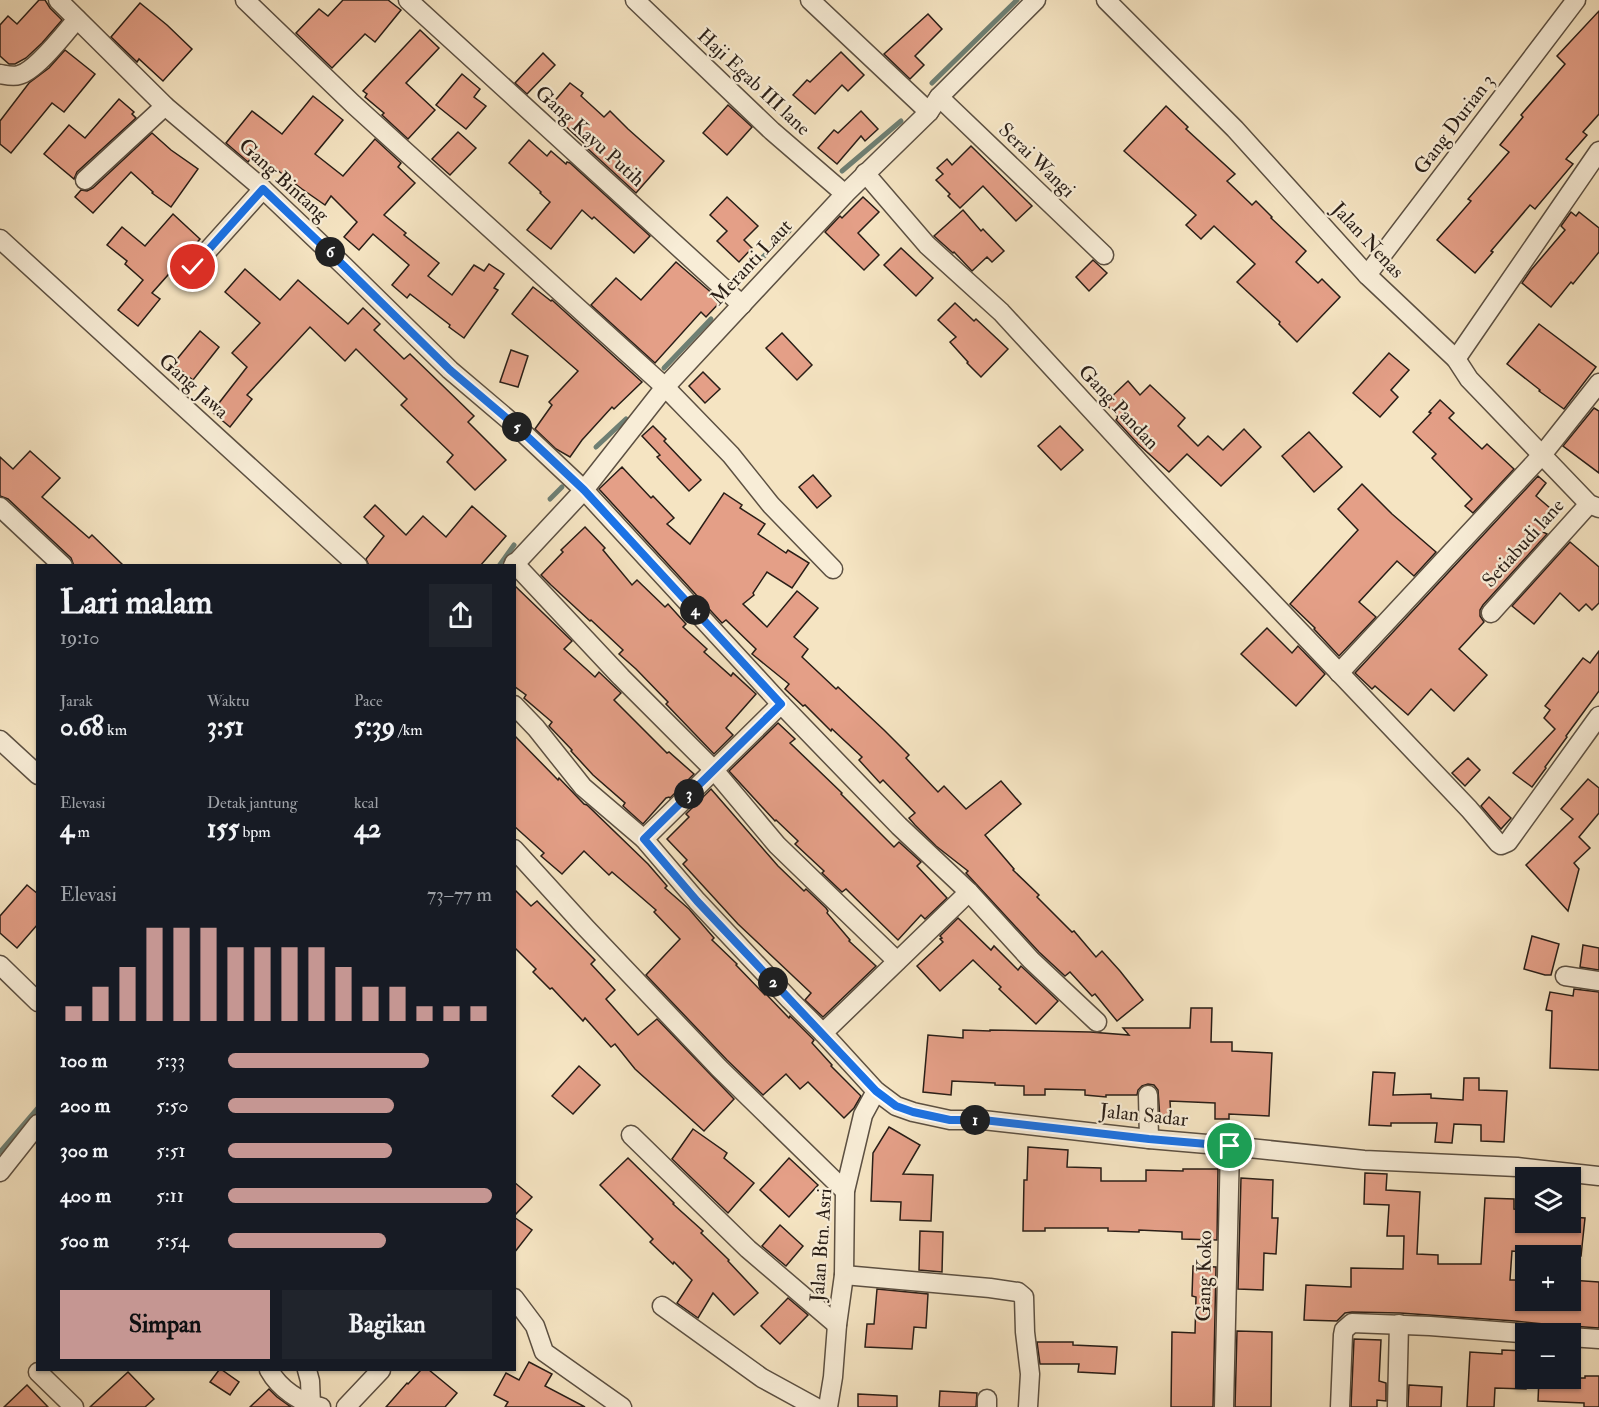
<!DOCTYPE html>
<html lang="id">
<head>
<meta charset="utf-8">
<style>
	body { margin:0; font-family:"IM FELL Double Pica",serif; background:#20242c; color:#f1f3f6; height:100vh; display:flex; flex-direction:column; font-size:22px; white-space:nowrap }
	* { box-sizing:border-box; margin:0 }
	p { font-size:20px; color:#9ea1a6 }
	.icon { flex:none; width:33px; height:33px; fill:none; stroke:currentColor; stroke-width:2; stroke-linecap:round; stroke-linejoin:round }
	.map { position:relative; flex:1; overflow:hidden }
	.sheet { position:absolute; left:36px; top:564px; width:480px; height:807px; display:flex; flex-direction:column; background:#171b24; border-radius:0px; box-shadow:0 2px 4px #0004 }
	.sheet>* { flex:none }
	.fabs { position:absolute; left:1515px; top:1167px; display:grid; gap:12px }
	.fabs a { display:grid; place-items:center; width:66px; height:66px; border-radius:0px; background:#171b24; box-shadow:0 2px 4px #0004; font-size:30px }
	.pin { position:absolute; display:grid; place-items:center; width:51px; height:51px; color:#fff; margin:-26px; border:3px solid #fff; border-radius:50%; box-shadow:0 2px 6px #0007 }
	.km { position:absolute; width:30px; height:30px; margin:-15px; border-radius:50%; background:#222; color:#fff; font-size:16px; line-height:30px; text-align:center }
	.round { display:grid; place-items:center; flex:none; width:63px; height:63px; border-radius:0px; background:#20242c }
	.headline { display:flex; align-items:center; justify-content:space-between; height:102px; padding:0 24px }
	h1 { font-size:33px; font-weight:700; line-height:45px }
	.stats { display:grid; grid-template-columns:repeat(3,1fr); gap:9px; height:102px; padding:6px 24px }
	.stats div { display:grid; align-content:center }
	.stats b { font-size:26px; font-weight:700 }
	.stats small { font-size:16px; font-weight:400 }
	.stats p { font-size:16px }
	.chart { height:168px; padding:12px 24px }
	.chart p { display:flex; justify-content:space-between }
	.chart svg { width:100%; height:108px; margin-top:6px; stroke:#c59692; stroke-width:6 }
	.action { display:flex; gap:12px; margin-top:auto; padding:12px 24px }
	.action a { flex:1; height:69px; border-radius:0px; background:#c59692; color:#111; font-size:24px; font-weight:700; line-height:69px; text-align:center }
	.action a+a { background:#20242c; color:#f1f3f6 }
	ul { padding:0 24px; list-style:none; font-size:20px }
	li { display:grid; grid-template-columns:96px 72px 1fr; align-items:center; height:45px }
	li i { height:15px; border-radius:8px; background:#c59692 }
	.map>svg:first-child { display:block }
</style>
</head>
<body>
<div class="map">
<svg width="1599" height="1407" viewBox="0 0 1599 1407">
	<rect width="100%" height="100%" fill="#f5e4c2"/>
	<filter id="stains"><feTurbulence type="fractalNoise" baseFrequency=".00333" numOctaves="4"/><feColorMatrix values="0 0 0 0 .2 0 0 0 0 .09 0 0 0 0 .02 0 0 0 .5 -.17"/></filter>
	<radialGradient id="worn" r=".72"><stop offset=".6" stop-color="#630" stop-opacity="0"/><stop offset="1" stop-color="#630" stop-opacity=".3"/></radialGradient>
	<g fill="none" stroke-linecap="round" stroke-linejoin="round">
		<!-- stream -->
		<g stroke="#6e7f73" stroke-width="5">
			<path d="M932 83 1017 0"/>
			<path d="M842 171 901 121"/>
			<path d="M761 259 789 231"/>
			<path d="M664 368 711 319"/>
			<path d="M596 447 626 419"/>
			<path d="M550 499 562 487"/>
			<path d="M499 566 514 545"/>
			<path d="M0 1152 38 1108"/>
		</g>
	</g>
	<!-- building -->
	<g fill="#e49f87" stroke="#291e17" stroke-width="1.5">
		<path d="M39 0H45L50 8 62 20 42 43 26 58 15 64H9L0 56V25L8 16 17 24Z"/>
		<path d="M343 0H388L401 10 375 42 365 34 332 68 296 33 319 9 328 16Z"/>
		<path d="M140 3 167 25 192 49 163 81 139 59 137 62 111 37Z"/>
		<path d="M1599 11V114L1583 132 1587 135 1566 159 1573 164 1535 209 1530 205 1491 251 1493 252 1475 273 1437 240 1471 201 1468 199 1509 152 1500 145 1523 117 1521 115 1565 64 1557 56Z"/>
		<path d="M928 14 942 29 915 56 924 65 910 79 884 54Z"/>
		<path d="M420 30 439 48 406 83 435 110 408 139 382 115 384 113 365 97 367 94 363 91Z"/>
		<path d="M65 50 95 74 64 112 52 103 11 153 0 144V121L29 83 49 68Z"/>
		<path d="M841 52 864 75 848 91 842 85 815 114 793 95 807 80 810 82Z"/>
		<path d="M543 53 555 65 527 94 515 83Z"/>
		<path d="M462 74 480 89 474 97 486 106 466 129 436 105Z"/>
		<path d="M570 83 583 93 581 96 604 117 610 111 628 129 664 161 636 193 587 148 588 147 561 122 567 116 552 104Z"/>
		<path d="M313 96 343 120 315 154 343 176 375 139 401 163 398 167 415 183 384 215 406 233 404 235 439 263 428 276 452 295 474 265 484 271 489 264 504 274 494 288 498 290 464 338 449 327 450 325 410 294 407 298 392 285 409 265 373 234 359 250 344 237 357 222 331 196 325 205 302 189 255 153 248 162 226 143 252 111 282 134Z"/>
		<path d="M119 99 134 112 132 114 136 118 77 172 74 179 44 154 69 125 85 138Z"/>
		<path d="M728 105 752 127 727 155 703 133Z"/>
		<path d="M1166 106 1188 127 1186 129 1235 174 1227 181 1252 205 1256 201 1272 217 1271 218 1306 251 1296 262 1318 283 1322 279 1340 297 1297 342 1279 324 1280 322 1237 282 1255 264 1214 226 1201 239 1186 225 1196 215 1124 151Z"/>
		<path d="M861 111 878 129 865 141 861 136 837 164 818 148 834 130 838 133Z"/>
		<path d="M458 132 476 148 450 175 432 159Z"/>
		<path d="M152 133 171 150 198 169 171 207 152 193 153 192 131 172 93 213 75 197 81 190 87 191 93 188Z"/>
		<path d="M529 140 547 156 551 151 566 164 567 162 570 163 650 236 634 253 594 217 592 219 582 210 551 249 527 230 550 202 540 193 541 192 509 163Z"/>
		<path d="M971 146 1032 206 1016 221 983 186 960 208 948 196 950 194 936 180 943 174 937 168 947 159 952 165Z"/>
		<path d="M727 197 758 226 744 240 752 248 739 262 717 241 727 231 710 215Z"/>
		<path d="M863 197 879 212 858 233 879 255 864 270 825 232 840 216 842 218Z"/>
		<path d="M963 210 981 231 983 229 1004 251 992 262 987 257 972 271 954 252 953 253 934 236Z"/>
		<path d="M1571 212 1576 216 1579 212 1599 228V252L1573 284 1571 282 1551 307 1522 283 1531 270 1565 230 1561 226Z"/>
		<path d="M173 214 200 239 152 293 160 299 138 326 118 310 143 280 125 264 127 261 107 245 122 227 145 246Z"/>
		<path d="M901 248 933 278 916 296 884 265Z"/>
		<path d="M1093 260 1107 273 1089 291 1076 277Z"/>
		<path d="M676 262 721 301 706 317 701 312 655 363 591 305 616 278 641 300Z"/>
		<path d="M245 269 280 300 298 280 348 324 363 308 380 324 374 330 404 359 410 354 474 416 468 422 506 460 475 490 447 462 453 455 401 405 407 399 356 349 345 361 310 327 247 395 252 399 230 427 212 412 247 367 232 353 260 323 225 292Z"/>
		<path d="M533 287 551 301 552 300 642 382 614 409 612 407 582 440 570 457 556 449 535 429 552 405 549 402 578 371 512 314Z"/>
		<path d="M955 303 974 321 976 319 1008 349 981 377 967 363 968 362 950 342 956 337 938 320Z"/>
		<path d="M1539 324 1596 367 1564 409 1539 391 1540 390 1507 364Z"/>
		<path d="M200 331 219 347 193 380 173 364Z"/>
		<path d="M782 333 812 365 797 380 766 348Z"/>
		<path d="M511 350 528 356 518 387 500 382Z"/>
		<path d="M1389 353 1409 370 1391 390 1398 397 1380 417 1353 393Z"/>
		<path d="M703 372 720 389 705 403 689 386Z"/>
		<path d="M1128 381 1140 395 1150 385 1185 418 1178 426 1198 446 1208 436 1223 450 1244 429 1261 447 1221 486 1187 454 1169 472 1138 444 1116 420 1118 417 1105 403Z"/>
		<path d="M1440 400 1454 413 1449 418 1482 449 1487 444 1514 469 1473 513 1465 506 1472 499 1432 458 1436 454 1413 432 1431 413 1429 412Z"/>
		<path d="M1594 408 1599 411V473L1563 446Z"/>
		<path d="M653 426 666 439 664 441 701 480 689 491 657 457 660 455 642 436Z"/>
		<path d="M1060 426 1083 450 1061 470 1038 446Z"/>
		<path d="M1309 432 1342 467 1314 492 1282 456Z"/>
		<path d="M30 451 60 478 42 497 89 538 92 535 124 566H74L71 558 8 499 0 496V457L13 469Z"/>
		<path d="M622 467 651 498 653 496 674 518 667 524 690 544 724 493 742 505 740 508 765 524 758 534 786 553 788 550 809 563 792 588 767 572 753 593 754 595 743 604 767 627 797 591 818 608 794 637 808 649 802 657 836 689 838 687 884 730 909 755 906 758 938 792 944 786 966 809 1001 781 1021 804 985 835 1014 869 1013 870 1039 895 1037 897 1072 932 1074 931 1096 957 1102 951 1120 971 1143 1000 1117 1021 1095 994 1092 996 1070 972 1065 976 1039 952 966 873 968 871 936 846 915 825 909 818 915 813 883 780 880 783 859 760 862 757 832 729 831 731 805 705 803 706 785 689 789 684 752 654 756 649 726 620 722 623 599 489Z"/>
		<path d="M813 475 831 496 817 508 799 487Z"/>
		<path d="M1538 476 1546 483 1536 496 1557 514 1543 532 1547 534 1483 605 1480 610V616L1484 622 1459 649 1487 675 1454 711 1431 689 1408 715 1375 686 1372 689 1355 673Z"/>
		<path d="M1362 484 1392 514 1436 552 1414 576 1397 561 1359 602 1376 617 1339 656 1314 629 1315 628 1290 604 1358 530 1338 509Z"/>
		<path d="M375 505 406 535 423 516 446 537 472 506 506 536 480 566H369L366 559 384 536 364 517Z"/>
		<path d="M585 527 605 548 603 550 632 585 637 580 665 607 668 604 686 624 683 627 707 649 704 652 731 676 733 673 756 694 726 728 733 735 714 754 666 704 668 702 636 669 619 654 623 650 591 620 590 621 551 585 541 575 563 552 561 550Z"/>
		<path d="M1570 542 1599 567V603L1592 610 1586 604 1579 611 1560 593 1534 624 1512 606Z"/>
		<path d="M514 585 572 641 564 649 595 677 599 672 621 693 614 700 667 753 669 752 694 774 670 798 669 797 666 798 643 824 623 806 625 803 593 775 571 751 572 750 549 726 552 722 524 698 526 695 514 686Z"/>
		<path d="M1267 628 1292 653 1298 646 1325 674 1296 706 1241 654Z"/>
		<path d="M1599 651V691L1566 736 1567 737 1545 767 1546 768 1532 787 1513 773 1555 729 1544 718 1550 710 1545 706 1583 658 1590 663Z"/>
		<path d="M778 723 795 739 790 743 842 793 841 794 894 847 899 842 921 862 917 866 947 898 925 919 921 915 898 940 846 889 842 892 822 873 824 871 795 844 798 841 776 820 775 821 729 771Z"/>
		<path d="M514 735 558 780 559 778 584 804 587 805 648 864 667 886 665 888 689 909 714 938 712 940 737 964 736 965 765 995 766 994 789 1018 790 1016 814 1040 812 1043 832 1065 831 1066 861 1096 854 1108 844 1118 808 1082 800 1089 786 1074 763 1095 727 1060 646 975 680 939 654 912 656 910 612 872 609 875 584 851 562 874 541 856 544 853 514 826Z"/>
		<path d="M1468 758 1480 770 1465 786 1452 773Z"/>
		<path d="M1588 779 1599 788V813L1579 837 1590 848 1574 863 1579 869 1568 911 1526 865 1573 819 1561 809Z"/>
		<path d="M711 789 778 866 804 891 806 889 826 908 828 911 827 913 850 940 849 941 876 966 823 1017 805 1000 811 993 738 924 683 864 687 860 667 839 689 817 686 814Z"/>
		<path d="M1489 797 1511 818 1501 829 1481 806Z"/>
		<path d="M27 885 38 894V924L17 948 0 933V916Z"/>
		<path d="M514 889 531 906 537 901 595 960 591 964 615 990 606 999 638 1035 657 1019 734 1099 704 1131 635 1069 615 1044 611 1047 585 1018 583 1021 552 988 550 989 533 972 536 969 514 947Z"/>
		<path d="M958 918 991 950 994 946 1018 970 1021 966 1058 1001 1036 1024 999 989 1001 987 973 960 940 991 917 966 943 942 940 939 942 938 940 936Z"/>
		<path d="M1532 936 1559 944 1551 975H1545L1524 969Z"/>
		<path d="M1583 945 1599 948V970L1580 967Z"/>
		<path d="M1574 989 1599 992V1070L1550 1068 1552 1011 1546 1010 1550 992 1573 996Z"/>
		<path d="M1191 1008H1212L1211 1042H1232V1051L1272 1053 1269 1116 1229 1114V1119H1215V1103L1170 1101 1171 1118 1160 1119 1158 1090 1154 1085 1148 1084 1142 1086 1138 1090 1137 1095H1106V1097L1085 1095V1090L1045 1089V1095H1024V1086L995 1085V1083L952 1081 951 1095 923 1092 928 1035 963 1038V1030L990 1031V1030L1090 1032 1129 1035 1123 1028H1190Z"/>
		<path d="M579 1066 600 1085 573 1114 552 1096Z"/>
		<path d="M1373 1072 1395 1073 1393 1095 1431 1094V1098L1463 1100 1464 1078H1479V1090L1507 1091 1504 1142 1481 1141V1125L1454 1124 1452 1143 1435 1142 1437 1123H1391V1126L1369 1125Z"/>
		<path d="M889 1127 920 1145 903 1174 933 1175 931 1221 900 1220 901 1202 871 1201 873 1153Z"/>
		<path d="M693 1129 727 1153 724 1158 754 1183 728 1213 672 1159Z"/>
		<path d="M1028 1147 1068 1150 1067 1167 1101 1168V1181H1146V1170L1183 1171V1169H1218L1217 1240 1182 1239V1232L1139 1230V1232L1108 1231V1228H1045V1231H1023L1024 1180H1027Z"/>
		<path d="M628 1158 674 1203 673 1204 703 1231 701 1233 729 1260 728 1261 758 1293 734 1315 713 1293 698 1318 677 1303 692 1280 674 1262 673 1264 650 1242 653 1239 600 1185Z"/>
		<path d="M789 1158 818 1185 789 1217 760 1190Z"/>
		<path d="M1365 1173 1387 1174 1386 1190 1420 1192 1417 1254 1438 1255V1264H1481L1485 1198 1514 1199V1209L1526 1210V1222H1570V1217L1585 1218 1581 1256 1512 1251 1510 1280H1526V1300H1570V1280L1599 1282V1328L1571 1326 1564 1328 1553 1327V1325L1515 1321 1400 1313 1352 1312 1345 1313 1337 1321 1304 1320 1306 1285 1351 1287V1268L1403 1269 1404 1236H1387L1389 1205 1364 1204Z"/>
		<path d="M1241 1178 1273 1180 1272 1218H1278L1276 1254 1264 1253 1263 1290 1238 1289Z"/>
		<path d="M514 1182 532 1197 514 1216Z"/>
		<path d="M514 1217 532 1230 514 1253Z"/>
		<path d="M780 1225 803 1246 786 1266 762 1246Z"/>
		<path d="M920 1231 943 1232 942 1272 919 1270Z"/>
		<path d="M1193 1266 1216 1267 1213 1407H1171L1172 1332 1195 1333 1196 1297 1192 1296Z"/>
		<path d="M877 1289 928 1294 926 1328 914 1327 912 1349 865 1347 867 1324H874Z"/>
		<path d="M788 1298 808 1315 780 1344 761 1326Z"/>
		<path d="M1237 1331 1272 1332 1271 1407H1235Z"/>
		<path d="M1354 1339 1381 1340 1379 1381 1386 1383V1401L1377 1400V1407H1351Z"/>
		<path d="M1037 1342H1073V1345L1117 1347 1115 1374 1078 1372 1079 1364H1040Z"/>
		<path d="M1502 1350 1526 1351V1389L1495 1388 1494 1407H1467L1470 1352 1502 1354Z"/>
		<path d="M529 1362 552 1374 545 1386 585 1407H505L508 1402 494 1395 506 1373 519 1380Z"/>
		<path d="M219 1370H222L239 1382 230 1395 210 1382Z"/>
		<path d="M421 1370H429L457 1393 445 1407H386L407 1383 408 1384Z"/>
		<path d="M128 1372 154 1399 145 1407H90Z"/>
		<path d="M1585 1376H1599V1407H1584V1403L1538 1401 1539 1378H1585Z"/>
		<path d="M27 1385 48 1407H4Z"/>
		<path d="M1409 1385 1442 1387 1441 1407H1408Z"/>
		<path d="M269 1389 277 1397 291 1407H250Z"/>
		<path d="M940 1391 977 1393 976 1407H939Z"/>
		<path d="M858 1394 897 1396V1407H858Z"/>
	</g>
	<g fill="none" stroke-linecap="round" stroke-linejoin="round">
		<defs>
			<g id="minor">
				<path d="M58 0 165 106 263 189 344 266 450 370 516 426 584 490 781 704 899 826 969 892 1031 960 1097 1022"/>
				<path d="M245 0 353 104 665 387 731 455 771 505 833 569"/>
				<path d="M408 0 742 305"/>
				<path d="M635 0 772 131 845 194"/>
				<path d="M810 0 929 112"/>
				<path d="M1106 0 1235 129 1367 275 1456 359 1469 379 1589 504 1599 508"/>
				<path d="M0 74C6 75 13 77 19 75 36 71 65 33 77 19"/>
				<path d="M939 97 1104 255"/>
				<path d="M865 173 927 245 1001 312 1152 476 1469 809 1498 843 1501 845 1508 842 1599 716"/>
				<path d="M85 180 165 106"/>
				<path d="M0 239 358 566"/>
				<path d="M193 267 263 189"/>
				<path d="M1367 275 1576 0"/>
				<path d="M1456 359 1599 151"/>
				<path d="M0 507 63 566"/>
				<path d="M514 563 621 677 714 770 777 845 897 961"/>
				<path d="M513 566 584 490 665 387 845 194 929 112 939 97 1036 0"/>
				<path d="M1491 613 1589 504"/>
				<path d="M1339 673 1542 455 1599 383"/>
				<path d="M514 705 536 728 583 787 644 839 697 901 790 1000 823 1033 876 1091 896 1106 913 1112 950 1120H983L1149 1139 1230 1146 1364 1160 1517 1167 1599 1176"/>
				<path d="M0 740 38 775"/>
				<path d="M644 839 781 704"/>
				<path d="M514 849 586 928 719 1068 845 1191"/>
				<path d="M0 965 38 1002"/>
				<path d="M1565 976 1599 981"/>
				<path d="M823 1033 969 892"/>
				<path d="M1148 1095 1149 1139"/>
				<path d="M631 1135 748 1249 837 1325"/>
				<path d="M0 1172 38 1124"/>
				<path d="M844 1275 990 1288 1018 1292 1024 1297 1025 1332 1030 1374 1028 1407"/>
				<path d="M514 1298 535 1326 544 1352 622 1407"/>
				<path d="M662 1306 762 1378 815 1407"/>
				<path d="M1570 1337 1599 1339"/>
				<path d="M269 1370C279 1388 300 1403 321 1407"/>
				<path d="M307 1370 310 1381 311 1405"/>
				<path d="M38 1372 74 1407"/>
				<path d="M987 1399V1407"/>
				<path d="M346 1407 381 1370"/>
				<path d="M828 1407 833 1377 837 1325 844 1275 845 1191 863 1115 876 1091"/>
				<path d="M1224 1407 1230 1146"/>
				<path d="M1340 1407 1343 1335 1344 1330 1352 1323 1430 1326 1534 1334"/>
				<path d="M1397 1407 1399 1324"/>
			</g>
		</defs>
		<!-- minor casing -->
		<use href="#minor" stroke="#5c5042" stroke-width="21"/>
		<!-- minor -->
		<use href="#minor" stroke="#f8edd7" stroke-width="18"/>
	</g>
	<g fill="none" stroke-linecap="round" stroke-linejoin="round">
		<defs>
			<path id="route" d="M193 267 263 189 344 266 450 370 516 426 584 490 781 704 644 839 697 901 876 1091 896 1106 913 1112 950 1120H983L1149 1139 1230 1146"/>
		</defs>
		<!-- route casing -->
		<use href="#route" stroke="#fff" stroke-width="12"/>
		<!-- route -->
		<use href="#route" stroke="#1a73e8" stroke-width="8"/>
	</g>
	<g text-anchor="middle" dominant-baseline="central" stroke-width="4.5" stroke-linejoin="round" paint-order="stroke">
		<!-- street labels -->
		<g font-size="20" fill="#291e17" stroke="#f8edd7">
			<text transform="translate(754 82) rotate(43)">Haji Egab III lane</text>
			<text transform="translate(1454 124) rotate(-53)">Gang Durian 3</text>
			<text transform="translate(590 136) rotate(42)">Gang Kayu Putih</text>
			<text transform="translate(1037 160) rotate(44)">Serai Wangi</text>
			<text transform="translate(284 180) rotate(42)">Gang Bintang</text>
			<text transform="translate(1368 240) rotate(47)">Jalan Nenas</text>
			<text transform="translate(751 262) rotate(-47)">Meranti Laut</text>
			<text transform="translate(194 386) rotate(42)">Gang Jawa</text>
			<text transform="translate(1119 407) rotate(47)">Gang Pandan</text>
			<text transform="translate(1523 543) rotate(-48)">Setiabudi lane</text>
			<text transform="translate(1144 1115) rotate(6)">Jalan Sadar</text>
			<text transform="translate(821 1245) rotate(-86)">Jalan Btn. Asri</text>
			<text transform="translate(1204 1276) rotate(-89)">Gang Koko</text>
		</g>
	</g>
	<rect width="100%" height="100%" filter="url(#stains)"/>
	<rect width="100%" height="100%" fill="url(#worn)"/>
</svg>
<div class="fabs">
<a><svg class="icon" aria-label="layers" viewBox="0 0 24 24"><path d="M12 4l9 5-9 5-9-5zM3 14l9 5 9-5"/></svg></a>
<a>+</a>
<a>−</a>
</div>
<div class="pin" style="left:1230px;top:1146px;background:#1e9e55"><svg class="icon" aria-label="arrive" viewBox="0 0 24 24"><path d="M6 21V4h12l-3 4 3 4H6"/></svg></div>
<div class="pin" style="left:193px;top:267px;background:#d93025"><svg class="icon" aria-label="check" viewBox="0 0 24 24"><path d="M5 12l5 5 9-10"/></svg></div>
<b class="km" style="left:975px;top:1120px">1</b>
<b class="km" style="left:773px;top:982px">2</b>
<b class="km" style="left:689px;top:794px">3</b>
<b class="km" style="left:695px;top:610px">4</b>
<b class="km" style="left:517px;top:427px">5</b>
<b class="km" style="left:330px;top:252px">6</b>
<section class="sheet">
<div class="headline"><div><h1>Lari malam</h1><p>19:10</p></div><a class="round"><svg class="icon" aria-label="share" viewBox="0 0 24 24"><path d="M12 15V3M7 8l5-5 5 5M5 13v7h14v-7"/></svg></a></div>
<div class="stats">
<div><p>Jarak</p><b>0.68<small> km</small></b></div>
<div><p>Waktu</p><b>3:51</b></div>
<div><p>Pace</p><b>5:39<small> /km</small></b></div>
</div>
<div class="stats">
<div><p>Elevasi</p><b>4<small> m</small></b></div>
<div><p>Detak jantung</p><b>155<small> bpm</small></b></div>
<div><p>kcal</p><b>42</b></div>
</div>
<div class="chart"><p><span>Elevasi</span>73–77 m</p>
<svg viewBox="0 0 160 44" preserveAspectRatio="none"><path d="M5 44V38M15 44V30M25 44V22M35 44V6M45 44V6M55 44V6M65 44V14M75 44V14M85 44V14M95 44V14M105 44V22M115 44V30M125 44V30M135 44V38M145 44V38M155 44V38"/></svg>
</div>
<ul>
<li><b>100 m</b>5:33<i style="width:76%"></i></li>
<li><b>200 m</b>5:50<i style="width:63%"></i></li>
<li><b>300 m</b>5:51<i style="width:62%"></i></li>
<li><b>400 m</b>5:11<i style="width:100%"></i></li>
<li><b>500 m</b>5:54<i style="width:60%"></i></li>
</ul>
<div class="action"><a>Simpan</a><a>Bagikan</a></div>
</section>
</div>
</body>
</html>
